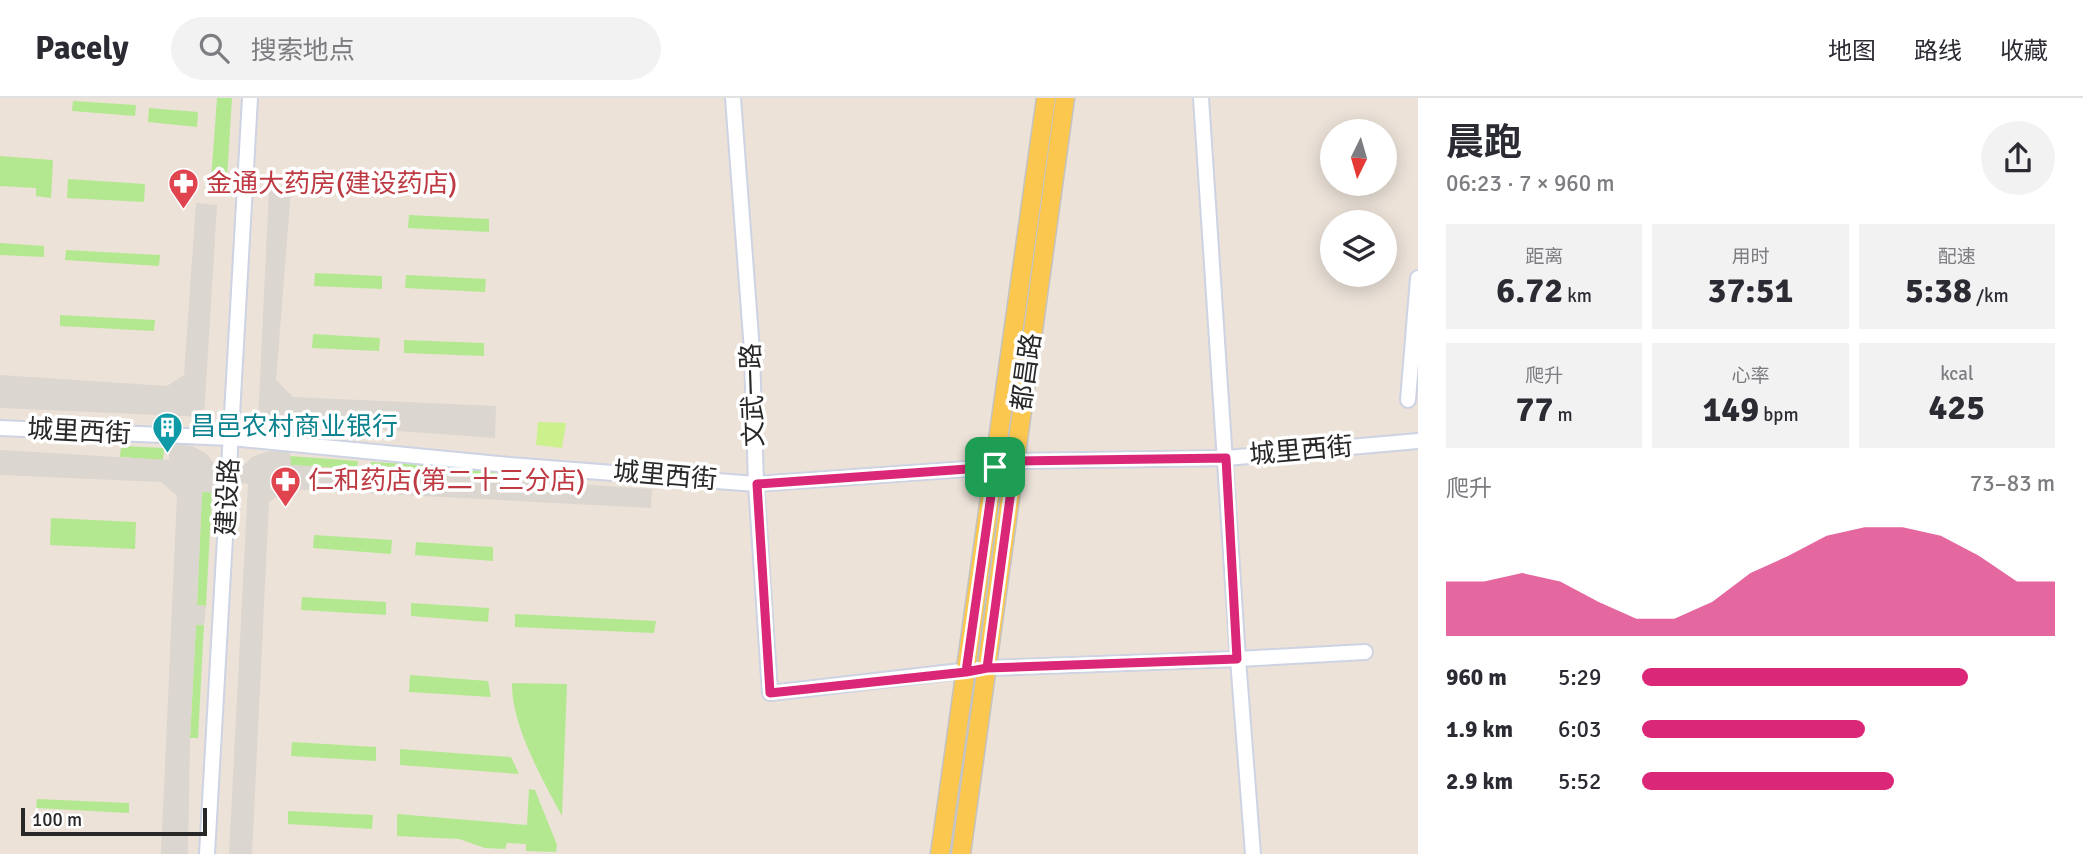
<!DOCTYPE html>
<html lang="zh">
<head>
<meta charset="utf-8">
<style>
	body { margin:0; font-family:Signika,"Noto Sans SC",sans-serif; background:#f2f2f3; color:#2b2b33; height:100vh; display:flex; flex-direction:column; font-size:26px; white-space:nowrap }
	* { box-sizing:border-box; margin:0 }
	p { font-size:23px; color:#7c7c81 }
	.icon { flex:none; width:38px; height:38px; fill:none; stroke:currentColor; stroke-width:2; stroke-linecap:round; stroke-linejoin:round }
	.map { position:relative; flex:1; overflow:hidden }
	.side { display:flex; flex-direction:column; background:#fff; width:665px }
	.side>* { flex:none }
	.needle { width:46px; rotate:185deg }
	.fabs { position:absolute; left:1320px; top:21px; display:grid; gap:14px }
	.fabs a { display:grid; place-items:center; width:77px; height:77px; border-radius:50%; background:#fff; box-shadow:0 4px 18px #0003; font-size:35px }
	.scale { position:absolute; left:21px; bottom:18px; width:186px; box-sizing:border-box; padding-left:7px; border:4px solid #282828; border-top:0; font-size:19px; line-height:24px; white-space:nowrap; color:#282828; -webkit-text-stroke:5px #fff; paint-order:stroke }
	.pin { position:absolute; display:grid; place-items:center; width:60px; height:60px; color:#fff; margin:-30px; border-radius:14px; box-shadow:0 4px 10px #0006 }
	.round { display:grid; place-items:center; flex:none; width:74px; height:74px; border-radius:37px; background:#f2f2f3 }
	.headline { display:flex; align-items:center; justify-content:space-between; height:119px; padding:0 28px }
	h1 { font-size:38px; font-weight:700; line-height:52px }
	.metrics { display:grid; grid-template-columns:repeat(3,1fr); gap:10px; height:119px; padding:7px 28px }
	.metrics div { display:grid; align-content:center; border-radius:0px; background:#f2f2f3; text-align:center }
	.metrics b { font-size:35px; font-weight:700 }
	.metrics small { font-size:19px; font-weight:400 }
	.metrics p { font-size:19px }
	.chart { height:196px; padding:14px 28px }
	.chart p { display:flex; justify-content:space-between }
	.chart svg { width:100%; height:126px; margin-top:7px; fill:#db2777; opacity:.7 }
	ul { padding:0 28px; list-style:none; font-size:23px }
	li { display:grid; grid-template-columns:112px 84px 1fr; align-items:center; height:52px }
	li i { height:18px; border-radius:9px; background:#db2777 }
	header { display:flex; align-items:center; gap:42px; box-sizing:border-box; height:98px; padding:0 35px; background:#fff; border-bottom:2px solid #e1e1e2 }
	header strong { font-size:33px }
	nav { display:flex; gap:38px; margin-inline-start:auto; font-size:24px }
	.search { width:490px; height:63px; background:#f2f2f3; display:flex; align-items:center; gap:18px; box-sizing:border-box; padding:0 24px; border-radius:38px; color:#7c7c81; font-size:26px }
	main { display:flex; flex:1; min-height:0 }
	.map>svg:first-child { display:block }
</style>
</head>
<body>
<header>
<strong>Pacely</strong>
<div class="search"><svg class="icon" aria-label="search" viewBox="0 0 24 24"><circle cx="10" cy="10" r="6"/><path d="M15 15l6 6"/></svg>搜索地点</div>
<nav><a>地图</a><a>路线</a><a>收藏</a></nav>
</header>
<main>
<div class="map">
<svg width="1418" height="756" viewBox="0 0 1418 756">
	<rect width="100%" height="100%" fill="#ece2d8"/>
	<!-- green -->
	<g fill="#b4e890">
		<path d="M217 0H232L226 96H210Z"/>
		<path d="M73 3 136 7 135 18 72 13Z"/>
		<path d="M149 10 198 14 197 29 148 24Z"/>
		<path d="M0 58 53 62 51 100 36 98V90L0 88Z"/>
		<path d="M68 81 145 86 144 104 67 100Z"/>
		<path d="M409 117 489 121V134L408 130Z"/>
		<path d="M0 145 44 148V159L0 157Z"/>
		<path d="M66 152 160 157 159 168 65 162Z"/>
		<path d="M315 175 382 178V191L314 188Z"/>
		<path d="M406 177 486 181 485 194 405 190Z"/>
		<path d="M60 217 155 222 154 233 60 228Z"/>
		<path d="M313 236 380 240 379 253 312 250Z"/>
		<path d="M404 242 484 245V258L404 255Z"/>
		<path d="M121 348 164 350 163 362 120 359Z"/>
		<path d="M290 358 358 363 357 371 290 367Z"/>
		<path d="M371 364 429 367V376L371 372Z"/>
		<path d="M441 368 496 372 502 381 441 377Z"/>
		<path d="M202 394H212L206 508 197 507Z"/>
		<path d="M51 420 136 424 135 451 50 447Z"/>
		<path d="M314 437 392 442 391 456 313 450Z"/>
		<path d="M416 444 493 449V463L415 457Z"/>
		<path d="M302 499 386 504V517L301 512Z"/>
		<path d="M411 505 489 510 488 524 411 518Z"/>
		<path d="M515 516 656 523 654 535 515 529Z"/>
		<path d="M196 526 204 527 198 640H190Z"/>
		<path d="M410 577 488 583 491 599 409 594Z"/>
		<path d="M512 585 567 586 562 718C542 681 511 626 512 585Z"/>
		<path d="M292 644 376 649V663L291 658Z"/>
		<path d="M400 651 511 659 519 676 400 667Z"/>
		<path d="M529 691 535 692 557 747 556 754 526 753V746L507 745 505 751 485 750 459 741 397 738V716L527 727Z"/>
		<path d="M37 701 129 705V715L36 710Z"/>
		<path d="M288 713 373 717 372 731 288 726Z"/>
	</g>
	<!-- pitch -->
	<path fill="#ccf08b" d="M538 324 566 325 562 350 536 347Z"/>
	<!-- plaza -->
	<g fill="#dcd6d0">
		<path d="M269 91 291 93 276 282 293 299 496 308 495 340 258 323Z"/>
		<path d="M196 105 217 107 204 319 0 310V277L167 288 184 277Z"/>
		<path d="M170 345 192 348 207 356 218 372 217 395 202 394 197 507 206 508 204 527H196L190 640 188 756H161L177 398 161 384 0 377V352L169 362Z"/>
		<path d="M290 351 291 367 652 391 651 410 288 391 269 404 252 756H229L248 386 238 384 241 370 252 359 266 354Z"/>
	</g>
	<g fill="none" stroke-linecap="round" stroke-linejoin="round">
		<defs>
			<g id="minor">
				<path d="M733 0 752 253 756 386 770 595 987 570 1238 561 1365 554"/>
				<path d="M1201 0 1238 561 1253 756"/>
				<path d="M1408 302 1418 180"/>
				<path d="M0 330 231 340 509 367 756 386 995 369"/>
				<path d="M1015 363 1226 360 1418 343"/>
				<path d="M207 756 250 0"/>
			</g>
			<g id="major">
				<path d="M940 756 1046 0"/>
				<path d="M961 756 1065 0"/>
			</g>
		</defs>
		<!-- minor casing -->
		<use href="#minor" stroke="#ced3e3" stroke-width="18"/>
		<!-- major casing -->
		<use href="#major" stroke="#c3c3c3" stroke-width="21"/>
		<!-- minor -->
		<use href="#minor" stroke="#fff" stroke-width="14"/>
		<!-- major -->
		<use href="#major" stroke="#fbc74f" stroke-width="18"/>
	</g>
	<g fill="none" stroke-linecap="round" stroke-linejoin="round">
		<defs>
			<path id="route" d="M995 369 757 386 770 595 966 574 987 570 1015 363 1226 360 1237 561 987 570 966 574 995 369"/>
		</defs>
		<!-- route casing -->
		<use href="#route" stroke="#fff" stroke-width="14"/>
		<!-- route -->
		<use href="#route" stroke="#db2777" stroke-width="9"/>
	</g>
	<!-- icons -->
	<defs>
		<symbol id="pharmacy-pin" viewBox="-11 -11 22 30"><path d="M0 17L-7.5 6A9.5 9.5 0 1 1 7.5 6Z" fill="#e0444e" stroke="#fff"/><path d="M-2-6h4v4h4v4h-4v4h-4v-4h-4v-4h4Z" fill="#fff"/></symbol>
		<symbol id="building-pin" viewBox="-11 -11 22 30"><path d="M0 17L-7.5 6A9.5 9.5 0 1 1 7.5 6Z" fill="#0f9aa8" stroke="#fff"/><path d="M-4-6H4V6H1V3H-1V6H-4ZM-2.5-4.3h1.7v1.8h-1.7ZM.8-4.3h1.7v1.8H.8ZM-2.5-1h1.7V.8h-1.7ZM.8-1h1.7V.8H.8Z" fill="#fff"/></symbol>
	</defs>
	<g fill-rule="evenodd">
		<use href="#pharmacy-pin" x="166" y="68" width="35" height="47"/>
		<use href="#building-pin" x="150" y="312" width="35" height="47"/>
		<use href="#pharmacy-pin" x="268" y="366" width="35" height="47"/>
	</g>
	<g text-anchor="middle" dominant-baseline="central" stroke-width="7" stroke-linejoin="round" paint-order="stroke">
		<!-- health labels -->
		<g font-size="26" fill="#be3a42" stroke="#fff" text-anchor="start">
			<text x="206" y="86">金通大药房(建设药店)</text>
			<text x="308" y="383">仁和药店(第二十三分店)</text>
		</g>
		<!-- street labels -->
		<g font-size="26" fill="#282828" stroke="#fff">
			<text transform="translate(1027 274) rotate(-82)">都昌路</text>
			<text transform="translate(753 297) rotate(-92)">文武一路</text>
			<text transform="translate(79 334) rotate(3)">城里西街</text>
			<text transform="translate(1301 353) rotate(-5)">城里西街</text>
			<text transform="translate(665 378) rotate(5)">城里西街</text>
			<text transform="translate(228 399) rotate(-87)">建设路</text>
		</g>
		<!-- culture labels -->
		<g font-size="26" fill="#0d838f" stroke="#fff" text-anchor="start">
			<text x="190" y="329">昌邑农村商业银行</text>
		</g>
	</g>
</svg>
<div class="fabs">
<a><svg class="needle" viewBox="-14 -14 28 28"><path d="M0-13l5 13h-10z" fill="#e53935"/><path d="M0 13l5-13h-10z" fill="#7c7c81"/></svg></a>
<a><svg class="icon" aria-label="layers" viewBox="0 0 24 24"><path d="M12 4l9 5-9 5-9-5zM3 14l9 5 9-5"/></svg></a>
</div>
<div class="scale">100 m</div>
<div class="pin" style="left:995px;top:369px;background:#1e9e55"><svg class="icon" aria-label="arrive" viewBox="0 0 24 24"><path d="M6 21V4h12l-3 4 3 4H6"/></svg></div>
</div>
<section class="side">
<div class="headline"><div><h1>晨跑</h1><p>06:23 · 7 × 960 m</p></div><a class="round"><svg class="icon" aria-label="share" viewBox="0 0 24 24"><path d="M12 15V3M7 8l5-5 5 5M5 13v7h14v-7"/></svg></a></div>
<div class="metrics">
<div><p>距离</p><b>6.72<small> km</small></b></div>
<div><p>用时</p><b>37:51</b></div>
<div><p>配速</p><b>5:38<small> /km</small></b></div>
</div>
<div class="metrics">
<div><p>爬升</p><b>77<small> m</small></b></div>
<div><p>心率</p><b>149<small> bpm</small></b></div>
<div><p>kcal</p><b>425</b></div>
</div>
<div class="chart"><p><span>爬升</span>73–83 m</p>
<svg viewBox="0 0 160 44" preserveAspectRatio="none"><path d="M0 44V25L10 25L20 22L30 25L40 32L50 38L60 38L70 32L80 22L90 16L100 9L110 6L120 6L130 9L140 16L150 25L160 25V44z"/></svg>
</div>
<ul>
<li><b>960 m</b>5:29<i style="width:79%"></i></li>
<li><b>1.9 km</b>6:03<i style="width:54%"></i></li>
<li><b>2.9 km</b>5:52<i style="width:61%"></i></li>
</ul>
</section>
</main>
</body>
</html>
